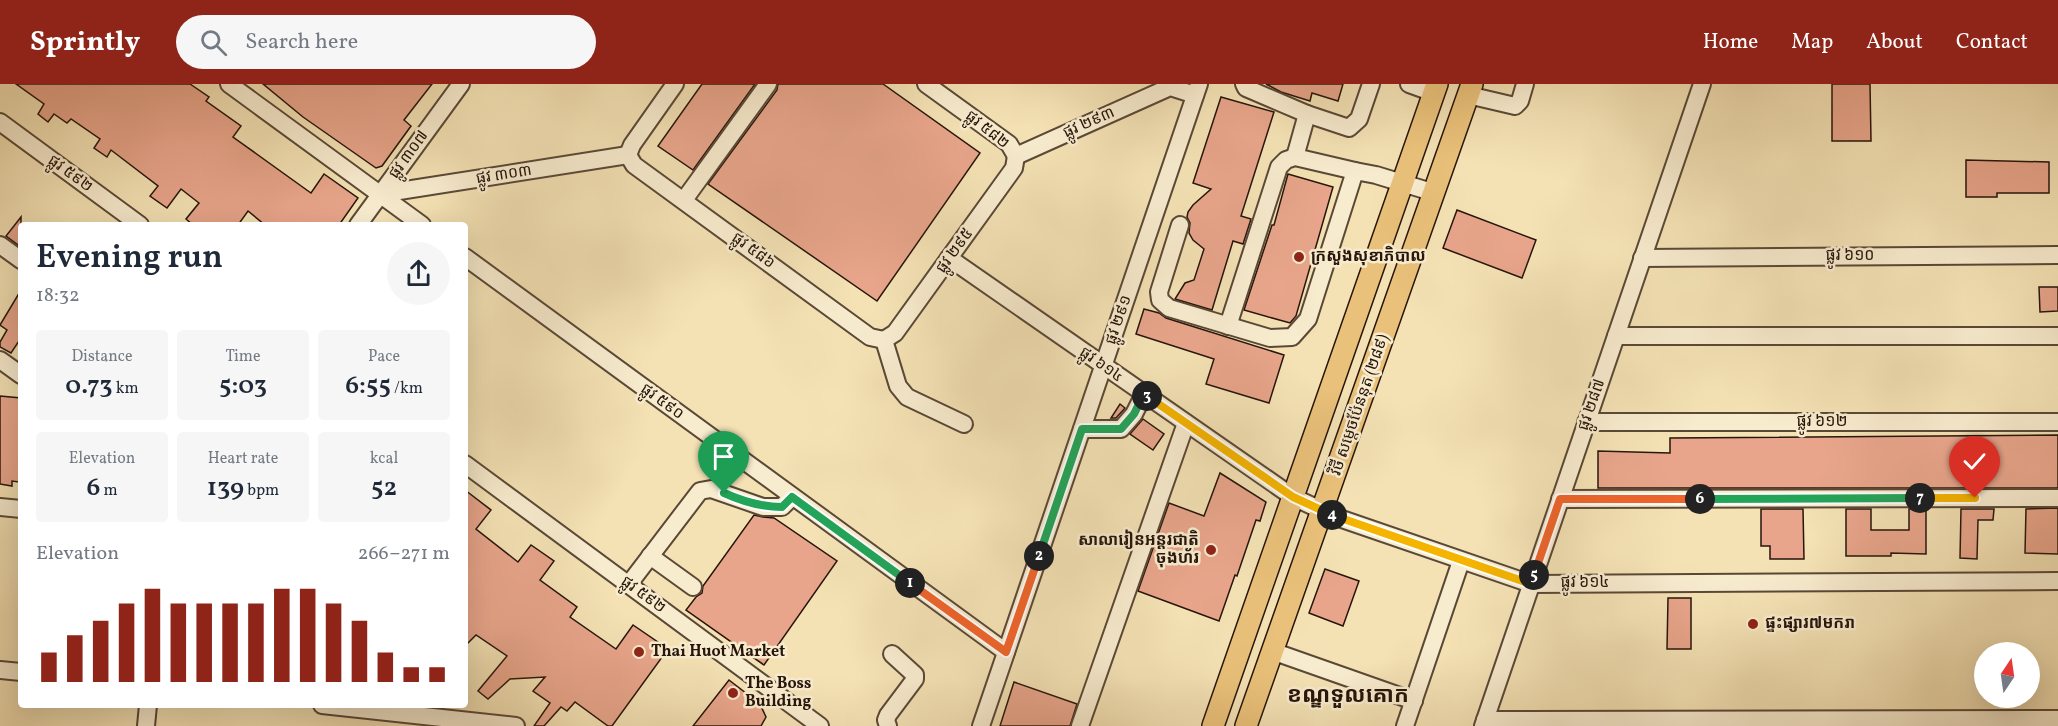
<!DOCTYPE html>
<html lang="en">
<head>
<meta charset="utf-8">
<style>
	body { margin:0; font-family:Vollkorn,"Noto Sans Khmer",serif; background:#f6f6f7; color:#1f2937; height:100vh; display:flex; flex-direction:column; font-size:22px; white-space:nowrap }
	* { box-sizing:border-box; margin:0 }
	p { font-size:20px; color:#747a83 }
	.icon { flex:none; width:33px; height:33px; fill:none; stroke:currentColor; stroke-width:2; stroke-linecap:round; stroke-linejoin:round }
	.map { position:relative; flex:1; overflow:hidden }
	.side { position:absolute; left:18px; top:138px; width:450px; height:486px; display:flex; flex-direction:column; background:#fff; border-radius:6px; box-shadow:0 6px 24px #0002 }
	.side>* { flex:none }
	.needle { width:39px; rotate:13deg }
	.tools { position:absolute; left:1974px; top:558px; display:grid; gap:12px }
	.tools a { display:grid; place-items:center; width:66px; height:66px; border-radius:50%; background:#fff; box-shadow:0 6px 24px #0002; font-size:30px }
	.pin { position:absolute; display:grid; place-items:center; width:51px; height:51px; color:#fff; margin:-62px -26px; border-radius:50% 50% 50% 0; rotate:-45deg; box-shadow:0 0 6px #0007 }
	.pin .icon { rotate:45deg }
	.km { position:absolute; width:30px; height:30px; margin:-15px; border-radius:50%; background:#222; color:#fff; font-size:16px; line-height:30px; text-align:center }
	.round { display:grid; place-items:center; flex:none; width:63px; height:63px; border-radius:32px; background:#f6f6f7 }
	.summary { display:flex; align-items:center; justify-content:space-between; height:102px; padding:0 18px }
	h1 { font-size:33px; font-weight:600; line-height:45px }
	.figures { display:grid; grid-template-columns:repeat(3,1fr); gap:9px; height:102px; padding:6px 18px }
	.figures div { display:grid; align-content:center; border-radius:6px; background:#f6f6f7; text-align:center }
	.figures b { font-size:26px; font-weight:600 }
	.figures small { font-size:16px; font-weight:400 }
	.figures p { font-size:16px }
	.chart { height:168px; padding:12px 18px }
	.chart p { display:flex; justify-content:space-between }
	.chart svg { width:100%; height:108px; margin-top:6px; stroke:#8f2418; stroke-width:6 }
	header { display:flex; align-items:center; gap:36px; box-sizing:border-box; height:84px; padding:0 30px; background:#8f2418; color:#fff }
	header strong { font-size:28px }
	nav { display:flex; gap:33px; margin-inline-start:auto; font-size:21px }
	.search { width:420px; height:54px; background:#f6f6f7; display:flex; align-items:center; gap:15px; box-sizing:border-box; padding:0 21px; border-radius:33px; color:#747a83; font-size:22px }
	.map>svg:first-child { display:block }
</style>
</head>
<body>
<header>
<strong>Sprintly</strong>
<div class="search"><svg class="icon" aria-label="search" viewBox="0 0 24 24"><circle cx="10" cy="10" r="6"/><path d="M15 15l6 6"/></svg>Search here</div>
<nav><a>Home</a><a>Map</a><a>About</a><a>Contact</a></nav>
</header>
<div class="map">
<svg width="2058" height="642" viewBox="0 0 2058 642">
	<rect width="100%" height="100%" fill="#f4e2b5"/>
	<filter id="stains"><feTurbulence type="fractalNoise" baseFrequency=".00333" numOctaves="4"/><feColorMatrix values="0 0 0 0 .2 0 0 0 0 .09 0 0 0 0 .02 0 0 0 .5 -.17"/></filter>
	<radialGradient id="worn" r=".72"><stop offset=".6" stop-color="#630" stop-opacity="0"/><stop offset="1" stop-color="#630" stop-opacity=".3"/></radialGradient>
	<!-- building -->
	<g fill="#e8a58b" stroke="#26150b" stroke-width="1.5">
		<path d="M16 0H190L209 13 206 17 241 42 233 53 311 109 324 90 358 114 339 141H265L248 127 238 141H193L186 135 199 119 181 105 167 124 150 112 158 102 111 66 107 73 94 64 100 55 71 35 67 39 54 30 48 38 38 30 44 20Z"/>
		<path d="M263 0H432L404 36 411 42 382 82 376 84 303 33Z"/>
		<path d="M702 0H755L693 86 658 62Z"/>
		<path d="M778 0H883L980 69 877 217 708 100 777 6Z"/>
		<path d="M1266 0H1343L1338 17 1312 9 1310 17 1281 8Z"/>
		<path d="M1832 0H1870L1871 57H1832Z"/>
		<path d="M1221 13 1274 28 1241 132 1251 135 1243 160 1233 157 1212 226 1175 215 1185 199 1194 196 1204 165 1193 156 1189 149 1190 139 1187 133 1188 128 1193 121 1211 105 1193 99Z"/>
		<path d="M1966 76 2049 78V109H1997V113H1966Z"/>
		<path d="M1288 90 1333 103 1296 232 1290 239 1244 226 1272 141H1274Z"/>
		<path d="M1457 126 1536 156 1522 194 1443 164Z"/>
		<path d="M21 133V163L6 152Z"/>
		<path d="M2039 203H2058V227L2040 228Z"/>
		<path d="M21 206V254L11 269 0 263V258L7 246 0 241Z"/>
		<path d="M1144 225 1159 229 1166 234 1284 271 1269 319 1206 300 1214 275 1136 250Z"/>
		<path d="M0 312 21 314V380L19 398 12 397V402L0 400Z"/>
		<path d="M1120 320 1125 324 1116 334H1111Z"/>
		<path d="M1143 335 1164 350 1153 366 1130 350Z"/>
		<path d="M2058 351V404H1598V367L1670 369V354Z"/>
		<path d="M1220 389 1266 418 1260 437 1256 436 1237 492 1235 491 1219 537 1138 507 1169 419 1204 432Z"/>
		<path d="M465 406 491 426 476 445 518 478 531 461 554 477 540 496 577 523 570 533 616 565 633 541 668 565 612 642H608L575 618 567 627 561 623 544 642H534L550 619 533 607 545 593 510 595 488 615 478 607 507 572 476 551 465 562Z"/>
		<path d="M2058 424V470L2025 469 2026 425Z"/>
		<path d="M1761 425H1803L1804 475H1770V462H1761Z"/>
		<path d="M1846 425H1871V446H1909V425H1926V470L1891 469V472H1846Z"/>
		<path d="M1961 425H1994L1993 436H1978L1977 475 1960 474Z"/>
		<path d="M754 431 763 433 774 434 837 477 764 581 686 526 696 513 702 509 703 502Z"/>
		<path d="M1325 485 1359 497 1343 542 1309 529Z"/>
		<path d="M1668 514H1691V565H1667Z"/>
		<path d="M729 596 760 620 766 633 761 642H693Z"/>
		<path d="M1014 598 1077 620 1070 642H1000Z"/>
	</g>
	<g fill="none" stroke-linecap="round" stroke-linejoin="round">
		<defs>
			<g id="minor">
				<path d="M229 0 422 141"/>
				<path d="M926 0 1009 60 1016 72"/>
				<path d="M1244 0 1246 4 1307 30"/>
				<path d="M1409 0 1434 9"/>
				<path d="M1468 11 1515 22 1520 17 1525 0"/>
				<path d="M0 38 140 141"/>
				<path d="M628 71 634 81 870 253 884 256"/>
				<path d="M628 71 632 61 675 0"/>
				<path d="M1016 72 1170 3 1195 11"/>
				<path d="M1295 73 1307 30 1349 44 1359 35 1371 0"/>
				<path d="M380 110 628 71"/>
				<path d="M684 116 768 0"/>
				<path d="M358 141 461 0"/>
				<path d="M1180 141 1159 208 1160 216 1169 224 1270 254 1292 253 1308 235 1355 87 1376 91 1435 109"/>
				<path d="M0 161 21 176"/>
				<path d="M465 173 1006 568"/>
				<path d="M949 174 1293 413 1336 433 1531 500 2058 497"/>
				<path d="M1642 174 2058 171"/>
				<path d="M1228 242 1279 83 1286 76 1295 73 1355 87"/>
				<path d="M1616 252H2058"/>
				<path d="M884 256 895 249 1014 84 1016 72"/>
				<path d="M884 256 898 302 907 313 964 340"/>
				<path d="M0 276 21 291"/>
				<path d="M1586 338H2058"/>
				<path d="M1082 345H1121L1134 330 1144 310"/>
				<path d="M465 380 820 642"/>
				<path d="M1560 415 2058 414"/>
				<path d="M0 423 21 425"/>
				<path d="M650 472 693 503"/>
				<path d="M629 500 700 407 711 405 763 423H782L792 413"/>
				<path d="M1272 567 1414 617"/>
				<path d="M0 586 21 588"/>
				<path d="M322 621 516 642"/>
				<path d="M1485 636 2058 635"/>
				<path d="M146 642 148 621"/>
				<path d="M888 642 886 636 888 631 915 595V591L892 570"/>
				<path d="M981 642 1199 0"/>
				<path d="M1080 642 1186 339"/>
				<path d="M1405 642 1461 477"/>
				<path d="M1483 642 1702 0"/>
			</g>
			<g id="major">
				<path d="M1213 642 1437 0"/>
				<path d="M1246 642 1472 0"/>
			</g>
		</defs>
		<!-- minor casing -->
		<use href="#minor" stroke="#5a4836" stroke-width="20"/>
		<!-- major casing -->
		<use href="#major" stroke="#26150b" stroke-width="24"/>
		<!-- minor -->
		<use href="#minor" stroke="#f8eccf" stroke-width="16"/>
		<!-- major -->
		<use href="#major" stroke="#eac17a" stroke-width="21"/>
	</g>
	<g fill="none" stroke-linecap="round" stroke-linejoin="round">
		<defs>
			<path id="split-1" d="M724 409C744 418 761 423 782 423L792 413 910 499"/>
			<path id="split-2" d="M910 499 1006 568 1039 472"/>
			<path id="split-3" d="M1039 472 1082 345H1121L1134 330 1144 310 1147 312"/>
			<path id="split-4" d="M1147 312 1293 413 1332 431"/>
			<path id="split-5" d="M1332 431 1531 500 1534 491"/>
			<path id="split-6" d="M1534 491 1560 415H1700"/>
			<path id="split-7" d="M1700 415 1920 414"/>
			<path id="split-8" d="M1920 414H1975"/>
		</defs>
		<!-- split-1 casing -->
		<use href="#split-1" stroke="#fff" stroke-width="12"/>
		<!-- split-2 casing -->
		<use href="#split-2" stroke="#fff" stroke-width="12"/>
		<!-- split-3 casing -->
		<use href="#split-3" stroke="#fff" stroke-width="12"/>
		<!-- split-4 casing -->
		<use href="#split-4" stroke="#fff" stroke-width="12"/>
		<!-- split-5 casing -->
		<use href="#split-5" stroke="#fff" stroke-width="12"/>
		<!-- split-6 casing -->
		<use href="#split-6" stroke="#fff" stroke-width="12"/>
		<!-- split-7 casing -->
		<use href="#split-7" stroke="#fff" stroke-width="12"/>
		<!-- split-8 casing -->
		<use href="#split-8" stroke="#fff" stroke-width="12"/>
		<!-- split-1 -->
		<use href="#split-1" stroke="#22a559" stroke-width="8"/>
		<!-- split-2 -->
		<use href="#split-2" stroke="#f0652b" stroke-width="8"/>
		<!-- split-3 -->
		<use href="#split-3" stroke="#22a559" stroke-width="8"/>
		<!-- split-4 -->
		<use href="#split-4" stroke="#f5b400" stroke-width="8"/>
		<!-- split-5 -->
		<use href="#split-5" stroke="#f5b400" stroke-width="8"/>
		<!-- split-6 -->
		<use href="#split-6" stroke="#f0652b" stroke-width="8"/>
		<!-- split-7 -->
		<use href="#split-7" stroke="#22a559" stroke-width="8"/>
		<!-- split-8 -->
		<use href="#split-8" stroke="#f5b400" stroke-width="8"/>
	</g>
	<!-- markers -->
	<g fill="#8f2418" stroke="#f8eccf" stroke-width="2">
		<circle cx="1299" cy="173" r="6"/>
		<circle cx="1211" cy="466" r="6"/>
		<circle cx="1753" cy="540" r="6"/>
		<circle cx="639" cy="568" r="6"/>
		<circle cx="733" cy="609" r="6"/>
	</g>
	<g text-anchor="middle" dominant-baseline="central" stroke-width="5" stroke-linejoin="round" paint-order="stroke">
		<!-- street labels -->
		<g font-size="16" fill="#26150b" stroke="#f8eccf">
			<text transform="translate(1089 39) rotate(-24)">ផ្លូវ ២៩៣</text>
			<text transform="translate(987 46) rotate(38)">ផ្លូវ ៥៨២</text>
			<text transform="translate(409 71) rotate(-54)">ផ្លូវ ៣០៧</text>
			<text transform="translate(70 90) rotate(36)">ផ្លូវ ៥៩២</text>
			<text transform="translate(504 91) rotate(-9)">ផ្លូវ ៣០៣</text>
			<text transform="translate(753 167) rotate(36)">ផ្លូវ ៥៨៦</text>
			<text transform="translate(955 167) rotate(-54)">ផ្លូវ ២៩៥</text>
			<text x="1850" y="172">ផ្លូវ ៦១០</text>
			<text transform="translate(1119 236) rotate(-71)">ផ្លូវ ២៩១</text>
			<text transform="translate(1101 281) rotate(35)">ផ្លូវ ៦១៤</text>
			<text transform="translate(662 318) rotate(36)">ផ្លូវ ៥៩០</text>
			<text transform="translate(1360 321) rotate(-71)">វិថី សម្តេចប៉ែននុត (២៨៩)</text>
			<text transform="translate(1592 321) rotate(-71)">ផ្លូវ ២៨៧</text>
			<text x="1822" y="338">ផ្លូវ ៦១២</text>
			<text x="1585" y="499">ផ្លូវ ៦១៤</text>
			<text transform="translate(643 511) rotate(36)">ផ្លូវ ៥៩២</text>
		</g>
		<!-- poi labels -->
		<g font-size="16" font-weight="bold" fill="#26150b" stroke="#f8eccf" text-anchor="start">
			<text x="1311" y="173">ក្រសួងសុខាភិបាល</text>
			<text x="1199" y="457" text-anchor="end">សាលារៀនអន្តរជាតិ<tspan x="1199" dy="18">ចុងហ័រ</tspan></text>
			<text x="1765" y="540">ផ្ទះផ្សារ៧មករា</text>
			<text x="651" y="568">Thai Huot Market</text>
			<text x="745" y="600">The Boss<tspan x="745" dy="18">Building</tspan></text>
		</g>
		<!-- district labels -->
		<g font-size="22" font-weight="bold" fill="#26150b" stroke="#f8eccf">
			<text x="1348" y="612">ខណ្ឌទួលគោក</text>
		</g>
	</g>
	<rect width="100%" height="100%" filter="url(#stains)"/>
	<rect width="100%" height="100%" fill="url(#worn)"/>
</svg>
<div class="tools">
<a><svg class="needle" viewBox="-14 -14 28 28"><path d="M0-13l5 13h-10z" fill="#e53935"/><path d="M0 13l5-13h-10z" fill="#747a83"/></svg></a>
</div>
<div class="pin" style="left:724px;top:409px;background:#1e9e55"><svg class="icon" aria-label="arrive" viewBox="0 0 24 24"><path d="M6 21V4h12l-3 4 3 4H6"/></svg></div>
<div class="pin" style="left:1975px;top:414px;background:#d93025"><svg class="icon" aria-label="check" viewBox="0 0 24 24"><path d="M5 12l5 5 9-10"/></svg></div>
<b class="km" style="left:910px;top:499px">1</b>
<b class="km" style="left:1039px;top:472px">2</b>
<b class="km" style="left:1147px;top:312px">3</b>
<b class="km" style="left:1332px;top:431px">4</b>
<b class="km" style="left:1534px;top:491px">5</b>
<b class="km" style="left:1700px;top:415px">6</b>
<b class="km" style="left:1920px;top:414px">7</b>
<section class="side">
<div class="summary"><div><h1>Evening run</h1><p>18:32</p></div><a class="round"><svg class="icon" aria-label="share" viewBox="0 0 24 24"><path d="M12 15V3M7 8l5-5 5 5M5 13v7h14v-7"/></svg></a></div>
<div class="figures">
<div><p>Distance</p><b>0.73<small> km</small></b></div>
<div><p>Time</p><b>5:03</b></div>
<div><p>Pace</p><b>6:55<small> /km</small></b></div>
</div>
<div class="figures">
<div><p>Elevation</p><b>6<small> m</small></b></div>
<div><p>Heart rate</p><b>139<small> bpm</small></b></div>
<div><p>kcal</p><b>52</b></div>
</div>
<div class="chart"><p><span>Elevation</span>266–271 m</p>
<svg viewBox="0 0 160 44" preserveAspectRatio="none"><path d="M5 44V32M15 44V25M25 44V19M35 44V12M45 44V6M55 44V12M65 44V12M75 44V12M85 44V12M95 44V6M105 44V6M115 44V12M125 44V19M135 44V32M145 44V38M155 44V38"/></svg>
</div>
</section>
</div>
</body>
</html>
